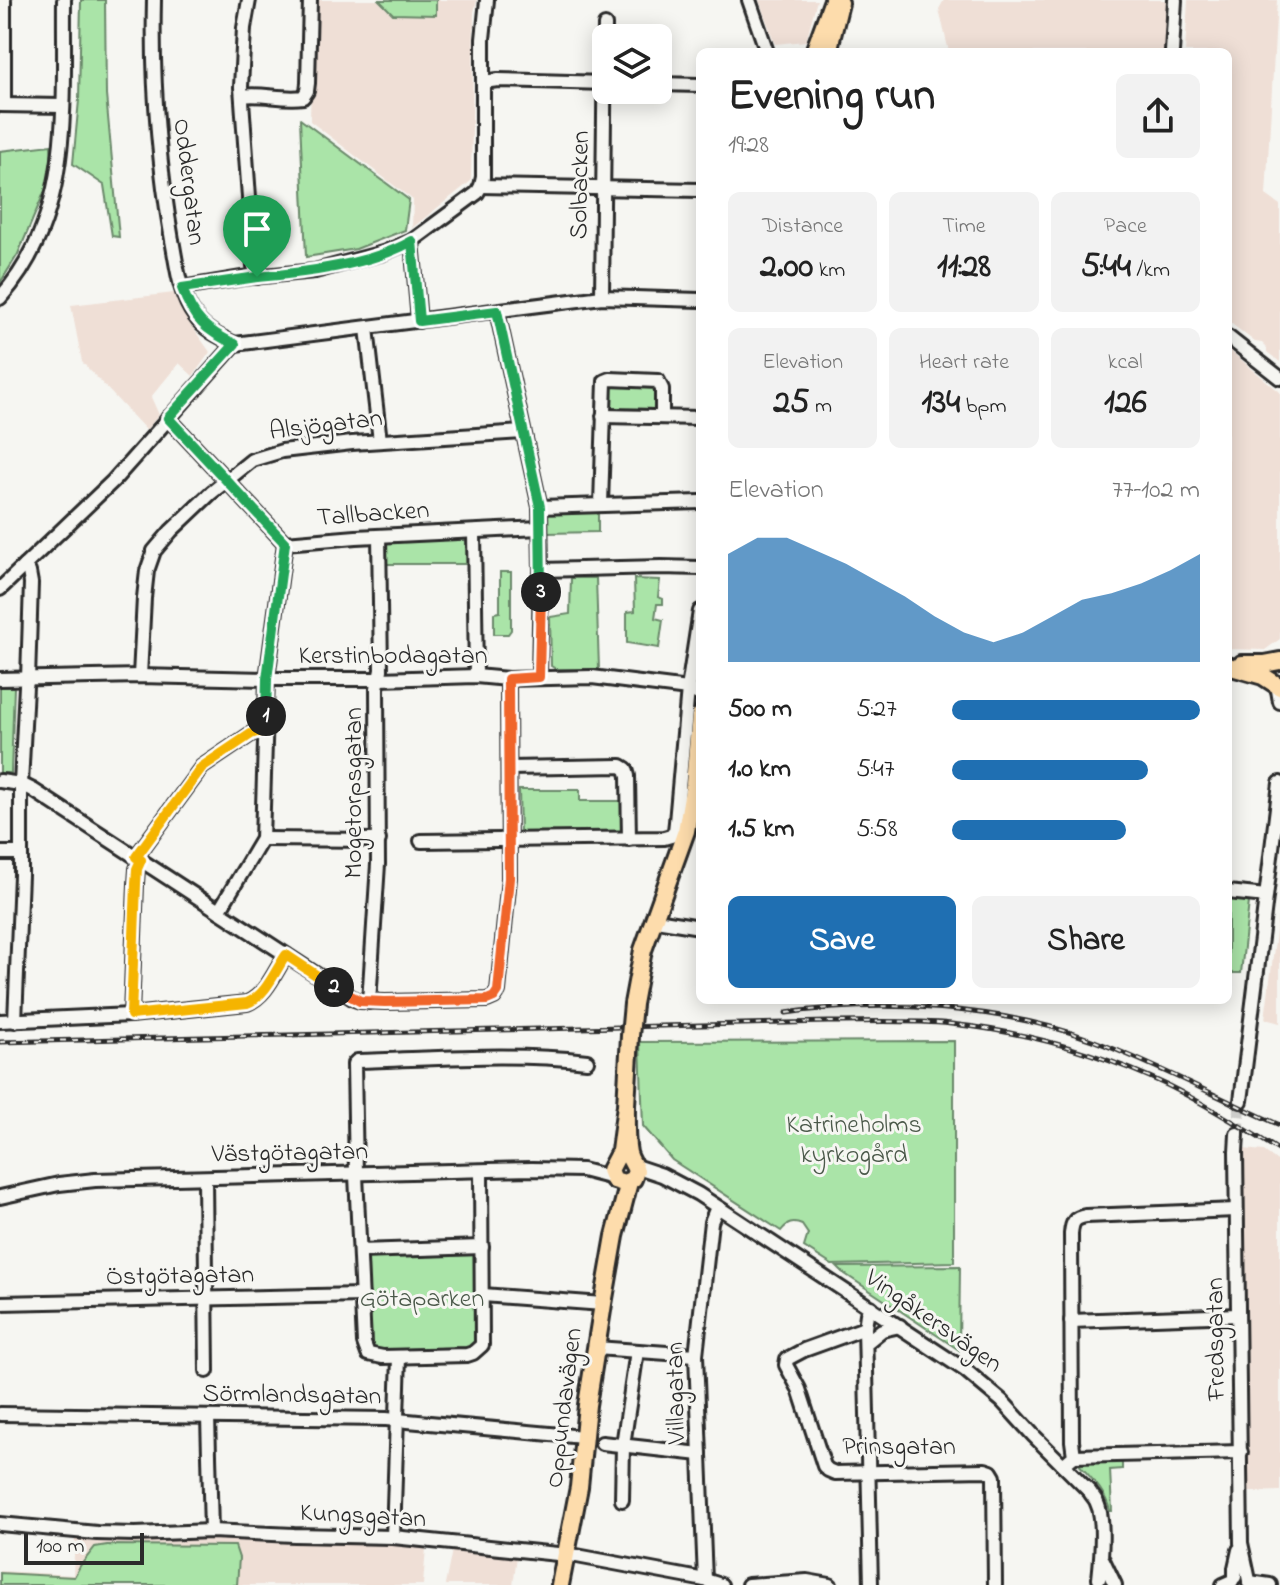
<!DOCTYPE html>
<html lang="en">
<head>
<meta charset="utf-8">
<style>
	body { margin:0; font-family:"Indie Flower",sans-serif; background:#f2f2f2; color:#222; height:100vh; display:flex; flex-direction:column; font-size:30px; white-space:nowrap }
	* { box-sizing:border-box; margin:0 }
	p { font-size:26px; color:#767676 }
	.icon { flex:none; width:44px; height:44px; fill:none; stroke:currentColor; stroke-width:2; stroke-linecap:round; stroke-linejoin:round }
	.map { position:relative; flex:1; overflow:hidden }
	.details { position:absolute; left:696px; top:48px; width:536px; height:956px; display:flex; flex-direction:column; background:#fff; border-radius:12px; box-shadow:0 4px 20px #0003 }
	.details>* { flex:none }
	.controls { position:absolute; left:592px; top:24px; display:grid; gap:16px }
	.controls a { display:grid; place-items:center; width:80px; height:80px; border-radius:12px; background:#fff; box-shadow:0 4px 20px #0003; font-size:40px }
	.scale { position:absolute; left:24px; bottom:20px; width:120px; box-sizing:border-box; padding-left:8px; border:4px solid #2b2b2b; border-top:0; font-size:22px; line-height:28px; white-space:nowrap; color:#2b2b2b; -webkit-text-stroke:6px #f6f6f2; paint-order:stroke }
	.pin { position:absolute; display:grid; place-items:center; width:68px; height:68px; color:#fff; margin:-82px -34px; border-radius:50% 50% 50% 0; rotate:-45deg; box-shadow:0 0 8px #0007 }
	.pin .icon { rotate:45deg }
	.km { position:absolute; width:40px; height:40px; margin:-20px; border-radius:50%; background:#222; color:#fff; font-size:22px; line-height:40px; text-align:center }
	.round { display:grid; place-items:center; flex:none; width:84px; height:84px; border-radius:12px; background:#f2f2f2 }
	.summary { display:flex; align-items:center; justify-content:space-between; height:136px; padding:0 32px }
	h1 { font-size:44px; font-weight:700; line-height:60px }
	.metrics { display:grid; grid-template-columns:repeat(3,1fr); gap:12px; height:136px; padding:8px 32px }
	.metrics div { display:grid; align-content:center; border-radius:12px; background:#f2f2f2; text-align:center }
	.metrics b { font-size:34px; font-weight:700 }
	.metrics small { font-size:22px; font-weight:400 }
	.metrics p { font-size:22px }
	.chart { height:224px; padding:16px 32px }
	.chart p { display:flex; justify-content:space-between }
	.chart svg { width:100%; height:144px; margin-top:8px; fill:#1f6fb2; opacity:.7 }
	.action { display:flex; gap:16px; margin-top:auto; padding:16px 32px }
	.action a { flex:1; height:92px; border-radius:12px; background:#1f6fb2; color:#fff; font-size:32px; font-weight:700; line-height:92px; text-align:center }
	.action a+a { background:#f2f2f2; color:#222 }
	ul { padding:0 32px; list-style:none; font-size:26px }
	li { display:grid; grid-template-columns:128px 96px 1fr; align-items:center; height:60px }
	li i { height:20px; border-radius:10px; background:#1f6fb2 }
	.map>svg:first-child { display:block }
</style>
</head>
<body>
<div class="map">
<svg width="1280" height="1585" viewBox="0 0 1280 1585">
	<rect width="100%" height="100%" fill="#f6f6f2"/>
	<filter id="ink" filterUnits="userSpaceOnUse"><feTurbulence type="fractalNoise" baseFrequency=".0125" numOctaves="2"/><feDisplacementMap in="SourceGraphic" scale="16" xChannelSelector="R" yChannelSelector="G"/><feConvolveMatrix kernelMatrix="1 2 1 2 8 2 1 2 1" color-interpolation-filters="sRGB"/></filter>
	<g filter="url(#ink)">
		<!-- built -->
		<g fill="#efdfd6">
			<path d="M313 0H477L474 12 471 181 412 228 413 200 310 121Z"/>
			<path d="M759 0H817L806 41 775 44Z"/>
			<path d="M944 0H1166L1165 52H949L939 9Z"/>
			<path d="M1188 0H1277L1266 195 1280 205V362L1267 352V348L1262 343 1255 342 1228 321V52H1185Z"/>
			<path d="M174 293 188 321 210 352 193 376 179 363 151 397 159 415 146 430 82 362 71 305Z"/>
			<path d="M1228 349 1280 392V639L1265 650 1228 649Z"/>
			<path d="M1280 901V1023L1265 1019Z"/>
			<path d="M1243 1149 1264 1151 1280 1163V1491L1249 1492Z"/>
			<path d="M75 1535 241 1539 287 1543 385 1544 426 1548 423 1585H0V1571L73 1575Z"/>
			<path d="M452 1550 517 1556 513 1585H445Z"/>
		</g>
		<!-- green -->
		<g fill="#aae4a8" stroke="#6a886a" stroke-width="2">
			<path d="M81 0H105L106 95 119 237 112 236 104 185 73 164 79 100Z"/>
			<path d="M379 0H436V15L393 14Z"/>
			<path d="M300 119 409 200 405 230 356 249 306 257Z"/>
			<path d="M51 145 52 174 18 254 0 283V151Z"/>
			<path d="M609 381 660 383 659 409 608 408Z"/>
			<path d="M547 507H598V532L547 533Z"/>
			<path d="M466 535 470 538V564H386V542L389 538Z"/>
			<path d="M500 572H511V630L508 634H494V613L500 612Z"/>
			<path d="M571 578H596L599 669H556L551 666 550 617 570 614Z"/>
			<path d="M634 579 660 580 658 597 663 599V604H657L655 618 663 620 659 648 627 643V612L635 611Z"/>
			<path d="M0 687H14L11 773H0Z"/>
			<path d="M519 790H580V801H622V833L520 834Z"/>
			<path d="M1228 898 1249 902 1241 973H1228Z"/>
			<path d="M954 1041V1262L832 1265 804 1247 808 1234 802 1225C793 1221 787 1223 781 1231L672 1160 643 1126 640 1042Z"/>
			<path d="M480 1250 479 1340 471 1347 376 1350 369 1343 365 1259 369 1253Z"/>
			<path d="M960 1266 959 1350 842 1272 837 1267Z"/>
			<path d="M1122 1460V1469L1110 1470 1112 1511H1110C1105 1490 1090 1477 1076 1461Z"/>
			<path d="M107 1545 235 1546 239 1558 237 1585H0V1573L74 1577 80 1566 95 1547Z"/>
		</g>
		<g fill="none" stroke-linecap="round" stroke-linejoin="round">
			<!-- minor-tunnel -->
			<path stroke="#cdcdca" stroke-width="12" stroke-dasharray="12 6" stroke-linecap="butt" d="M1237 1134 1241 1101"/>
			<defs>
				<g id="minor">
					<path d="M154 0C152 81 158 160 172 240 177 265 179 295 195 316 204 330 220 337 235 344"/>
					<path d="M249 0 244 28 241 87 254 266 257 277"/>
					<path d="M749 0 767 52"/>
					<path d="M1172 52 1175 0"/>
					<path d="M483 82 498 80 606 83"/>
					<path d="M658 84 700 85"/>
					<path d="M242 96C262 93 283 100 303 97L307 91 308 83 310 0"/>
					<path d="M0 105 63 106"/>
					<path d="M4 105V0"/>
					<path d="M481 186 700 190"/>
					<path d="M412 241 419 321"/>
					<path d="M182 288 242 278 315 271 383 253 412 241 477 193 481 186 483 177V39L487 0"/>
					<path d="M602 297 605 25"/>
					<path d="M0 298C74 217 63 101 64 0"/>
					<path d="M497 311 540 507 541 570 539 677"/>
					<path d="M367 328 380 441"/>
					<path d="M1228 337 1280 378"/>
					<path d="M603 416 700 418"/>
					<path d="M168 418 285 543 356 537 540 528"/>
					<path d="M601 504 605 381 610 379 658 381 662 389V417"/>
					<path d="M540 507 700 502"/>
					<path d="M474 532 476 676"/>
					<path d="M541 570 661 567 700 568"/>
					<path d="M0 589 113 481 235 344 602 297 700 300"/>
					<path d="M140 676 144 598 147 571 154 551 171 531 211 493 252 460 282 451 352 443 523 432"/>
					<path d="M0 679 140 676 267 679H380L476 676 508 679 592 677 688 689 700 695"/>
					<path d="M1277 684 1280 702"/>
					<path d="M509 768 621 766 626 769 628 776 629 839"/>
					<path d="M0 781 21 784 33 790 354 999 360 1001 385 1002 487 1000 494 997 498 991 509 878 508 679"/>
					<path d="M262 839 379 840"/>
					<path d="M421 841 664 838 671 836 675 831 676 822 688 689 700 611"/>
					<path d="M0 853H21"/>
					<path d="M136 857 202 767 251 734 256 732H266"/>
					<path d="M1228 892 1266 896"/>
					<path d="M219 911 262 839 267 679 285 543"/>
					<path d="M656 920 700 927"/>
					<path d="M369 1002 378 864 377 688 381 670 379 536"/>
					<path d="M131 1015 136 884 137 869 141 860"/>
					<path d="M0 1021 131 1015 247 1003C266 996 275 971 286 955"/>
					<path d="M15 1021 21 875V784L26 686 28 679 31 583 29 572 24 566"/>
					<path d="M1241 1101 1280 783"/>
					<path d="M1237 1134 1236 1152 1241 1543 1250 1585"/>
					<path d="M635 1166 662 1175 698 1194 965 1370 1002 1401 1034 1436 1090 1492C1092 1496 1096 1499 1097 1503 1105 1519 1101 1561 1099 1579"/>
					<path d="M481 1171 482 1345 473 1353 467 1355 383 1357 368 1354 364 1343 356 1175 354 1064 357 1061C433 1059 511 1052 587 1061"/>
					<path d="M205 1178 207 1371"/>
					<path d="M0 1197 59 1184 95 1180 532 1169 582 1170 613 1178"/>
					<path d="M360 1251 482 1247"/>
					<path d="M483 1295 603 1304"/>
					<path d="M0 1303 362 1295"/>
					<path d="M1071 1321 1238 1315"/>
					<path d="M865 1328 804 1350 787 1359 786 1365 799 1389 824 1466 828 1470 835 1473 985 1470 991 1472 994 1477 995 1585"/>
					<path d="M866 1343 882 1330 900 1326"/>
					<path d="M596 1348 696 1355"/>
					<path d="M0 1414 386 1419 583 1437"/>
					<path d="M208 1417 211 1531"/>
					<path d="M602 1443 700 1454"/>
					<path d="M1074 1456 1241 1452"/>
					<path d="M1063 1465 1074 1456 1072 1441 1071 1234C1072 1222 1074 1218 1086 1216L1236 1210"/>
					<path d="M622 1500 623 1445 637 1351"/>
					<path d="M0 1524 97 1533 135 1534 211 1531 294 1535 393 1537 577 1556 705 1580 721 1585"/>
					<path d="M393 1537 399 1357"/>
					<path d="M1103 1560 1115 1585"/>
					<path d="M1235 1577V1568L1239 1550"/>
					<path d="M705 1580 696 1355 711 1222 717 1207"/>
					<path d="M1249 1582 1270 1585"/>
					<path d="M748 1585 807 1581 830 1585"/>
					<path d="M871 1585 865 1328 867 1314 871 1307"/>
					<path d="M1223 1585 1232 1581"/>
				</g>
				<g id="major">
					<path d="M814 52 833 0"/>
					<path d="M828 52 840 3"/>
					<path d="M1242 664H1264L1280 661"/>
					<path d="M1228 666 1263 676 1280 687"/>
					<path d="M633 1004 643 950 686 831 694 785 700 716"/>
					<path d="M626 1105C626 1121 625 1138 628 1153 630 1161 634 1164 636 1171L633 1179 624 1183 614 1180 610 1170 620 1151 626 1105 630 1036"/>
					<path d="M560 1585 579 1487 587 1405 603 1304 615 1236 629 1182"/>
				</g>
			</defs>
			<!-- minor casing -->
			<use href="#minor" stroke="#2b2b2b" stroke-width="18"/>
			<!-- major casing -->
			<use href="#major" stroke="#2b2b2b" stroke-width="22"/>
			<!-- minor -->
			<use href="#minor" stroke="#f6f6f2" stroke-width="12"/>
			<!-- major -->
			<use href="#major" stroke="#fddcac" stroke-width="16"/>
			<defs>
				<g id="rail">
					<path d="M786 1013C882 999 1001 1006 1092 1040 1157 1065 1217 1097 1280 1125"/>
					<path d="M0 1042 828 1022C869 1022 911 1020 951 1024 1027 1032 1100 1053 1169 1086 1207 1105 1244 1128 1280 1151"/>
				</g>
			</defs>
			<!-- rail casing -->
			<use href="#rail" stroke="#2b2b2b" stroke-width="5"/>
			<!-- rail -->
			<use href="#rail" stroke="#f6f6f2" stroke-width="2" stroke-dasharray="6" stroke-linecap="butt"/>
			<defs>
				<path id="major-bridge" d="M630 1036 633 1004"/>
			</defs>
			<!-- major-bridge casing -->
			<use href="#major-bridge" stroke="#2b2b2b" stroke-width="22" stroke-linecap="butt"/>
			<!-- major-bridge -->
			<use href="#major-bridge" stroke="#fddcac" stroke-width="16"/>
		</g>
	</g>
	<g fill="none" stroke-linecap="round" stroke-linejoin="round" filter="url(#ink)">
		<defs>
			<path id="split-1" d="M257 277 182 288C193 319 206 331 235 344L168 418 285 543 267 679 266 716"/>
			<path id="split-2" d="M266 716V732H256L251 734 202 767 136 857 141 860 137 869 136 884 131 1015 247 1003C266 996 275 971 286 955L334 987"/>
			<path id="split-3" d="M334 987 360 1001 385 1002 487 1000 494 997 498 991 509 878 508 679 539 677 541 592"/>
			<path id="split-4" d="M257 277C303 273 371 265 412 241L419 321 497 311 540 507 541 592"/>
		</defs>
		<!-- split-1 casing -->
		<use href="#split-1" stroke="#fff" stroke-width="16"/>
		<!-- split-2 casing -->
		<use href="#split-2" stroke="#fff" stroke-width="16"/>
		<!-- split-3 casing -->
		<use href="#split-3" stroke="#fff" stroke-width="16"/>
		<!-- split-4 casing -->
		<use href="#split-4" stroke="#fff" stroke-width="16"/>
		<!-- split-1 -->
		<use href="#split-1" stroke="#22a559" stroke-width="10"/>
		<!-- split-2 -->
		<use href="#split-2" stroke="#f5b400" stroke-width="10"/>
		<!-- split-3 -->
		<use href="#split-3" stroke="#f0652b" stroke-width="10"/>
		<!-- split-4 -->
		<use href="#split-4" stroke="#22a559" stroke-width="10"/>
	</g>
	<g text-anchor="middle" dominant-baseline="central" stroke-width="6" stroke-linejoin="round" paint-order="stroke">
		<!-- street labels -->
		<g font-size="26" fill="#2b2b2b" stroke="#f6f6f2">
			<text transform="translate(188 182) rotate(83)">Oddergatan</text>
			<text transform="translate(581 185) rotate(-89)">Solbacken</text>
			<text transform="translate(326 426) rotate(-7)">Alsjögatan</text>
			<text transform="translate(373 515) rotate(-4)">Tallbacken</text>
			<text x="393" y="657">Kerstinbodagatan</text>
			<text transform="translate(355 793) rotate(-90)">Mogetorpsgatan</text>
			<text transform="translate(290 1154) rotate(-1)">Västgötagatan</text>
			<text transform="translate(180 1277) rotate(-1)">Östgötagatan</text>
			<text transform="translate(933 1322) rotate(35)">Vingåkersvägen</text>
			<text transform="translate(1217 1339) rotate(-91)">Fredsgatan</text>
			<text transform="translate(677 1393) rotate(-91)">Villagatan</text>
			<text transform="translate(292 1396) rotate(1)">Sörmlandsgatan</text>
			<text transform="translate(565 1408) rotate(-83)">Oppundavägen</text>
			<text x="899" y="1448">Prinsgatan</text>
			<text transform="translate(363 1517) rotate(3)">Kungsgatan</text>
		</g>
		<!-- park labels -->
		<g font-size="26" fill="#4b594a" stroke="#f6f6f2">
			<text x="854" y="1126">Katrineholms<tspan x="854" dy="30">kyrkogård</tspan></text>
			<text x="422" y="1300">Götaparken</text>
		</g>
	</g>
</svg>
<div class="controls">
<a><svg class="icon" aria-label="layers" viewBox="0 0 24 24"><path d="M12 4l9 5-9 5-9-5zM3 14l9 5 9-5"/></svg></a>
</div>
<div class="scale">100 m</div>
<div class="pin" style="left:257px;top:277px;background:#1e9e55"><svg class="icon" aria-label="arrive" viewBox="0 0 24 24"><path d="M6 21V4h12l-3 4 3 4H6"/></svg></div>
<b class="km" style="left:266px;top:716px">1</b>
<b class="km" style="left:334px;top:987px">2</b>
<b class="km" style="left:541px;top:592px">3</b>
<section class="details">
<div class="summary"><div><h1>Evening run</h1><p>19:28</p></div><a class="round"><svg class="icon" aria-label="share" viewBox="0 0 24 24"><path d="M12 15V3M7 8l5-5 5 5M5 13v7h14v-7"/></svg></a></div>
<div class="metrics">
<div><p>Distance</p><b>2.00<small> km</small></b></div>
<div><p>Time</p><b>11:28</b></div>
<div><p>Pace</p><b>5:44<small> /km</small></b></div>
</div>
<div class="metrics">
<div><p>Elevation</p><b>25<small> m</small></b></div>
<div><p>Heart rate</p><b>134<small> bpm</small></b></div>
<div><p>kcal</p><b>126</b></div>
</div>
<div class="chart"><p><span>Elevation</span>77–102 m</p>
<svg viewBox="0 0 160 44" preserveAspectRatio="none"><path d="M0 44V11L10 6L20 6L30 10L40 14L50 19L60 24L70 30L80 35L90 38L100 35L110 30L120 25L130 23L140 20L150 16L160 11V44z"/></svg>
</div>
<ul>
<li><b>500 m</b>5:27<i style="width:100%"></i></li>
<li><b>1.0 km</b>5:47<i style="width:79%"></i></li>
<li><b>1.5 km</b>5:58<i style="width:70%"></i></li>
</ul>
<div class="action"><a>Save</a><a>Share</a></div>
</section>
</div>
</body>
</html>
